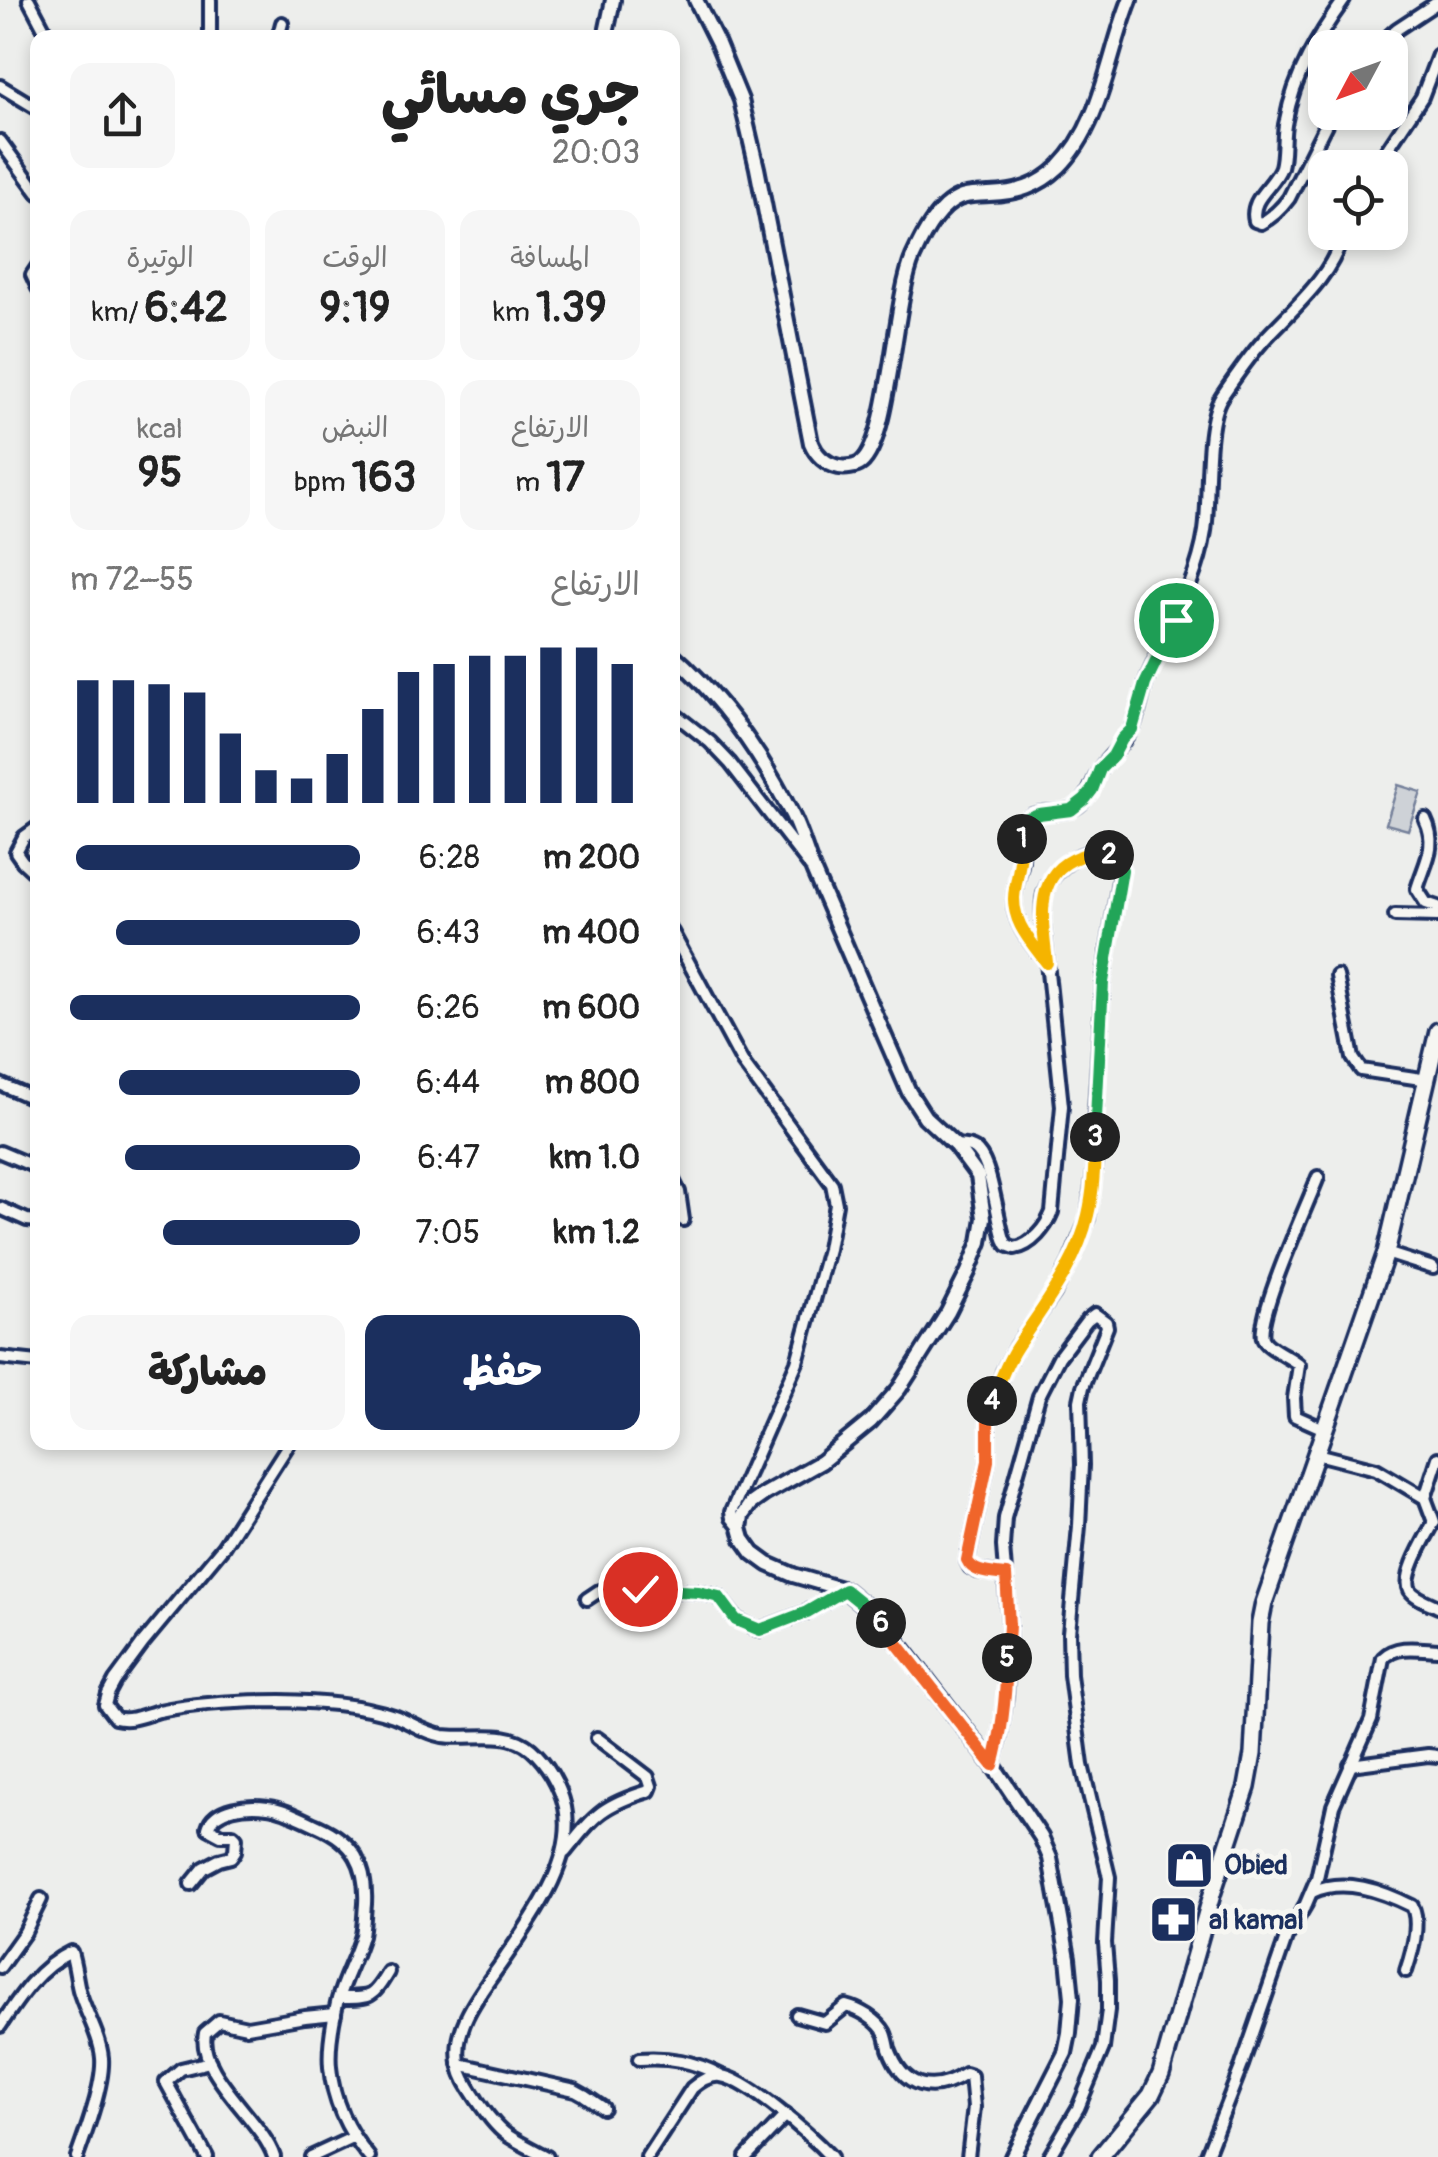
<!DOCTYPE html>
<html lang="ar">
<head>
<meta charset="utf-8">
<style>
	body { margin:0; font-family:Pangolin,"Playpen Sans Arabic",sans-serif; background:#f6f6f6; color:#222; direction:rtl; height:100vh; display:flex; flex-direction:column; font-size:38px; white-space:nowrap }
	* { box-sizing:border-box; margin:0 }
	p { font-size:32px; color:#767676 }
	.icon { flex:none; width:55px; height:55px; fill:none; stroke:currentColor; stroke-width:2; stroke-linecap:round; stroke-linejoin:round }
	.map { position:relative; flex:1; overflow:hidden; direction:ltr }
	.details { position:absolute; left:30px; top:30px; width:650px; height:1420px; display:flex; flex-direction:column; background:#fff; border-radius:20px; box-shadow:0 5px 15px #0003; direction:rtl }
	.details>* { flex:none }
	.needle { width:65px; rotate:229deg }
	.fabs { position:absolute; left:1308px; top:30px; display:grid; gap:20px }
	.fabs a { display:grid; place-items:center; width:100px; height:100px; border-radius:20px; background:#fff; box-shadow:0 5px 15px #0003; font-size:50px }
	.pin { position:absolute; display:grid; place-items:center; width:85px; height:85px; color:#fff; margin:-42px; border:5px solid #fff; border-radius:50%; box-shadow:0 2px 10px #0007 }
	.km { position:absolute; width:50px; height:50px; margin:-25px; border-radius:50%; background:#222; color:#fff; font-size:28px; line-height:50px; text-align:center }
	.round { display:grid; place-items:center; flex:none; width:105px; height:105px; border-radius:20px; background:#f6f6f6 }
	.overview { display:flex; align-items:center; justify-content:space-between; height:170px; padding:0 40px }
	h1 { font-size:55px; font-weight:800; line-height:75px }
	.figures { display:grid; grid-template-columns:repeat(3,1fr); gap:15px; height:170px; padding:10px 40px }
	.figures div { display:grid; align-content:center; border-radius:20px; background:#f6f6f6; text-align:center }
	.figures b { font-size:42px; font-weight:800 }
	.figures small { font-size:28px; font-weight:400 }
	.figures p { font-size:28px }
	.chart { height:280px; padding:20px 40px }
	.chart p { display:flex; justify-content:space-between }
	.chart svg { width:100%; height:180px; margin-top:10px; stroke:#1b2f5e; stroke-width:6 }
	.primary-button { display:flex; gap:20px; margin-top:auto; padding:20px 40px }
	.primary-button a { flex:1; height:115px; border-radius:20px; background:#1b2f5e; color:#fff; font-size:40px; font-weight:800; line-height:115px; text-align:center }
	.primary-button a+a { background:#f6f6f6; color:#222 }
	ul { padding:0 40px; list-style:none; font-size:32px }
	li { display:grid; grid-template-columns:160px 120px 1fr; align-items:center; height:75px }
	li i { height:25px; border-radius:12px; background:#1b2f5e }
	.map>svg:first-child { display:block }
</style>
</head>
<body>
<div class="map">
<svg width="1438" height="2157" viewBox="0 0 1438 2157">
	<rect width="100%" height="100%" fill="#edeeec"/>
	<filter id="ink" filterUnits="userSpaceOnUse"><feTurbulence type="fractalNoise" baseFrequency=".01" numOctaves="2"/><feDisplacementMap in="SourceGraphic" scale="20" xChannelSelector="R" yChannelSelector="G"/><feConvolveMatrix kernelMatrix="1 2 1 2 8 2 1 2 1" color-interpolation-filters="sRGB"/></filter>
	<g filter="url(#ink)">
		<!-- green -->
		<path fill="#ced2d7" stroke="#74809a" stroke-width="2.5" d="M1398 785 1421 792 1408 830 1386 824Z"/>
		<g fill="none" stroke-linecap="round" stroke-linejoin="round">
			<defs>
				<g id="minor">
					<path d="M29 0 49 38"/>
					<path d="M210 38V0"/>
					<path d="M278 38 282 23"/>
					<path d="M1376 48 1397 29 1438 2"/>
					<path d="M0 86 38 109"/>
					<path d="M1332 112 1289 198C1281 209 1273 217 1261 223L1255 221C1249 198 1274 187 1281 167 1285 152 1282 135 1286 120 1294 76 1318 36 1344 0"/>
					<path d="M0 141 38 193"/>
					<path d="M1375 168 1422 97 1438 55"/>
					<path d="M38 266 32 275 38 288"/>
					<path d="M672 712 710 742 730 763 809 865"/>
					<path d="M1425 819C1438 846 1425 862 1417 889L1426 903 1438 907"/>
					<path d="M38 827 24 837 16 852 23 862 38 876"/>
					<path d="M1395 915 1438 916"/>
					<path d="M672 932 743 1063 832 1184 836 1204 828 1249 797 1362 731 1512 732 1518 740 1528"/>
					<path d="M1047 963C1032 944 1012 923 1014 897 1015 884 1020 872 1022 860 1023 849 1018 831 1024 822 1035 807 1060 816 1074 808 1092 798 1092 779 1103 765 1113 753 1124 743 1131 730 1139 717 1141 694 1147 679 1168 630 1197 584 1205 531 1210 498 1204 422 1222 396 1235 377 1248 358 1263 341 1292 309 1334 276 1343 232"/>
					<path d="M1337 976 1353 1058 1361 1070 1428 1080"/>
					<path d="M0 1084 30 1097"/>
					<path d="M955 1145C963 1146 973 1145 978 1152 992 1167 997 1218 1004 1239L1007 1245 1015 1248C1032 1245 1046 1227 1052 1212L1062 1106 1043 924C1043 913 1041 901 1045 891 1056 862 1102 833 1121 869L1103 981 1094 1130 1095 1162 1088 1218 1070 1262 1054 1293 1016 1347 1003 1372 988 1417V1461L967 1561 970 1567 977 1571 1006 1575"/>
					<path d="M0 1152 38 1168"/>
					<path d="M1318 1177C1307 1206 1257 1314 1263 1338 1266 1348 1291 1357 1299 1365L1294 1398 1295 1416 1324 1429"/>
					<path d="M672 1178 679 1192 683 1220"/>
					<path d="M0 1208 27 1220 38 1221"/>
					<path d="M1386 1253 1433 1268"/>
					<path d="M0 1358 38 1362"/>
					<path d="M290 1442 223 1547 143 1643 115 1681 108 1694 105 1705 115 1718C131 1722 144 1715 159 1711 199 1703 241 1701 281 1701 317 1702 359 1704 394 1716 410 1722 425 1733 443 1736 473 1740 506 1728 531 1749 547 1763 560 1785 565 1807 576 1860 533 1917 505 1958 484 1989 450 2026 460 2067 463 2080 470 2089 477 2100 486 2113 495 2126 507 2135 519 2143 534 2150 547 2157"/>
					<path d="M1317 1454 1376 1469 1388 1476 1425 1498 1434 1522C1427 1536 1402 1575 1410 1590 1415 1598 1430 1603 1438 1607"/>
					<path d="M1425 1498 1438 1458"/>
					<path d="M587 1599 599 1591 640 1589 699 1592 719 1597 736 1619 759 1630 807 1612 845 1590"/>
					<path d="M993 1765 999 1742 1006 1695 1009 1625 1003 1546 1005 1518 1039 1396 1059 1357 1087 1320 1095 1314 1106 1322 1107 1327 1083 1387 1080 1401 1082 1465 1079 1526 1069 1633 1070 1675 1082 1765 1109 1877 1105 1943 1108 1980V2010L1103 2048 1078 2108 1049 2157"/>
					<path d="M1350 1765 1428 1755 1438 1756"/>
					<path d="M565 1852C595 1815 602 1805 649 1791L651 1786 648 1777 597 1738"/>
					<path d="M191 1884 204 1868 219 1860 231 1857 235 1851 236 1838 233 1835H221L208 1828C214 1807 248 1804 268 1807 285 1809 302 1819 318 1826 354 1842 367 1865 365 1904 364 1914 364 1925 362 1935 356 1957 344 1977 338 1999 333 2020 328 2046 330 2067 333 2101 347 2131 369 2157"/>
					<path d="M1312 1892C1344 1877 1382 1891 1412 1906 1421 1922 1412 1953 1406 1971"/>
					<path d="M0 1967 25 1932 41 1899"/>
					<path d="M339 1998C370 1998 372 1999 388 1972"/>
					<path d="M797 2015 825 2023 846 2006C859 2009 878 2020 885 2033 886 2034 889 2048 889 2049 903 2087 931 2096 965 2074L971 2076 974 2107 968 2157"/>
					<path d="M0 2026C19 1997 39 1967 71 1952 75 1965 76 1977 79 1990 85 2012 100 2035 102 2058 104 2083 86 2132 77 2157"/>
					<path d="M639 2059C669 2057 693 2061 720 2075"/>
					<path d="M459 2064 575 2090 584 2095 603 2108"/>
					<path d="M207 2157 166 2082 181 2069 210 2062"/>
					<path d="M274 2157C262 2120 197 2074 205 2033L219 2021 247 2027 305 2017 335 2014"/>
					<path d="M311 2157 354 2137"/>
					<path d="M647 2157 692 2088C700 2081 710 2074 721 2076 749 2080 811 2136 831 2157"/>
					<path d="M746 2157 786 2115"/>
					<path d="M1206 2157 1242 2065 1286 1938 1306 1904 1317 1878 1333 1806 1371 1720 1383 1658C1397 1644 1419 1649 1438 1650"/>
				</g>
				<g id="tertiary">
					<path d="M696 0 718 44 741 100 757 168 811 443C816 455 826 464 839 467 845 468 856 467 861 463 890 440 894 300 913 257 922 237 937 207 959 198 968 194 980 195 989 194 1017 193 1038 187 1059 167 1102 124 1108 55 1130 0"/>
					<path d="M605 38 613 0"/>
					<path d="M672 654C723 699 762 755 792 815 801 833 806 853 814 872 846 946 877 1019 909 1092L925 1117 955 1145 978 1176 984 1218 980 1242 968 1272 948 1312 917 1361 899 1389 871 1421 821 1462 764 1494 750 1504 742 1516 740 1528 743 1539 753 1553 768 1564 793 1575 845 1590 866 1607 890 1632 993 1765 1041 1837 1050 1858 1068 1958 1072 1998 1069 2033 1065 2053 1012 2157"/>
				</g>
				<path id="secondary" d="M1100 2157 1151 2095 1161 2074 1213 1891 1247 1787 1253 1754 1260 1623 1264 1603 1386 1253 1438 1031"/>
			</defs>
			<!-- minor casing -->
			<use href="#minor" stroke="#1b2f5e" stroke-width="18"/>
			<!-- tertiary casing -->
			<use href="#tertiary" stroke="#1b2f5e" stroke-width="20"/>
			<!-- secondary casing -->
			<use href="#secondary" stroke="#1b2f5e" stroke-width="22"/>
			<!-- minor -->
			<use href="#minor" stroke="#f6f6f2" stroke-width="10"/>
			<!-- tertiary -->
			<use href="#tertiary" stroke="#f6f6f2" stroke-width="12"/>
			<!-- secondary -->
			<use href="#secondary" stroke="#f6f6f2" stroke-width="15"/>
		</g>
	</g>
	<g fill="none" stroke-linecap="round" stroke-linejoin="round" filter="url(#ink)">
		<defs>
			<path id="split-1" d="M1022 839V826L1028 818 1039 814 1071 810 1085 799 1092 790 1100 769 1113 756 1122 739 1132 729 1145 684 1176 620"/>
			<path id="split-2" d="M1022 839C1022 857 1018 872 1015 889 1009 919 1030 941 1047 963 1043 925 1032 874 1078 857 1089 852 1098 851 1109 855"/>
			<path id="split-3" d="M1095 1137 1103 982 1122 870 1118 862 1109 855"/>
			<path id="split-4" d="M992 1401C1000 1382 1006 1362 1018 1345 1045 1304 1077 1264 1088 1215 1094 1190 1095 1163 1095 1137"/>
			<path id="split-5" d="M992 1401 988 1417V1461L967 1560C973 1574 992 1573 1006 1575L1009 1625 1007 1658"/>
			<path id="split-6" d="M881 1623 993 1765C1003 1730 1006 1694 1007 1658"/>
			<path id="split-7" d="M640 1589 699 1592 719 1597 736 1620 760 1630 807 1612 845 1590 866 1607 881 1623"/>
		</defs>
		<!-- split-1 casing -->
		<use href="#split-1" stroke="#fff" stroke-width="20"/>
		<!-- split-2 casing -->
		<use href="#split-2" stroke="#fff" stroke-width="20"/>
		<!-- split-3 casing -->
		<use href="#split-3" stroke="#fff" stroke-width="20"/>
		<!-- split-4 casing -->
		<use href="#split-4" stroke="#fff" stroke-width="20"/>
		<!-- split-5 casing -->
		<use href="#split-5" stroke="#fff" stroke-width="20"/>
		<!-- split-6 casing -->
		<use href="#split-6" stroke="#fff" stroke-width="20"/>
		<!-- split-7 casing -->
		<use href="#split-7" stroke="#fff" stroke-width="20"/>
		<!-- split-1 -->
		<use href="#split-1" stroke="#22a559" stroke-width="12"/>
		<!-- split-2 -->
		<use href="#split-2" stroke="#f5b400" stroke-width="12"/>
		<!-- split-3 -->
		<use href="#split-3" stroke="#22a559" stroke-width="12"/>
		<!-- split-4 -->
		<use href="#split-4" stroke="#f5b400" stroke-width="12"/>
		<!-- split-5 -->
		<use href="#split-5" stroke="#f0652b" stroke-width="12"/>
		<!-- split-6 -->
		<use href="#split-6" stroke="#f0652b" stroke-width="12"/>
		<!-- split-7 -->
		<use href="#split-7" stroke="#22a559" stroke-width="12"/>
	</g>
	<!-- icons -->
	<defs>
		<symbol id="shop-square" viewBox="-11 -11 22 22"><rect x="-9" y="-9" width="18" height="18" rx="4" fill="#1b2f5e" stroke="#f6f6f2"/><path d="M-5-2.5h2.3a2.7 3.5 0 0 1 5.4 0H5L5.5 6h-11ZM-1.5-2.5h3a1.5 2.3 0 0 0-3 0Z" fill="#fff"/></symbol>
		<symbol id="pharmacy-square" viewBox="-11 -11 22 22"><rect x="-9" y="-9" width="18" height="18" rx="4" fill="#1b2f5e" stroke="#f6f6f2"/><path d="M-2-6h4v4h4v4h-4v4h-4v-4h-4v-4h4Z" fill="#fff"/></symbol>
	</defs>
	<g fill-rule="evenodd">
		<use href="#shop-square" x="1162" y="1838" width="55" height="55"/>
		<use href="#pharmacy-square" x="1146" y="1892" width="55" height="55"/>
	</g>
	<g text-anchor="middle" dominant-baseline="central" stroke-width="10" stroke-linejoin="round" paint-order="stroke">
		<!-- poi labels -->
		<g font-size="28" font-weight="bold" fill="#1b2f5e" stroke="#f6f6f2" text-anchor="start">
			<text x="1224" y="1865">Obied</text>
			<text x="1209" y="1920">al kamal</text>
		</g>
	</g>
</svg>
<div class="fabs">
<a><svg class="needle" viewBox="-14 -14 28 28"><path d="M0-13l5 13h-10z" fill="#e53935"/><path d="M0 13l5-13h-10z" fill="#767676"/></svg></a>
<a><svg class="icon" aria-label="locate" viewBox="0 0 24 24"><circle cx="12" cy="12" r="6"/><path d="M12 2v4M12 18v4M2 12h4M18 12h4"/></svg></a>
</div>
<div class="pin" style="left:1176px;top:620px;background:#1e9e55"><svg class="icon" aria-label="arrive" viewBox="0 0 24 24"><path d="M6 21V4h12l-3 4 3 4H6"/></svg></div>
<div class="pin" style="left:640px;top:1589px;background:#d93025"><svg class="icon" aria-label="check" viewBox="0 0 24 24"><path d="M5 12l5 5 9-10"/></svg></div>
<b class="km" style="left:1022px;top:839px">1</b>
<b class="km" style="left:1109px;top:855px">2</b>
<b class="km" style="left:1095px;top:1137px">3</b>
<b class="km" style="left:992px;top:1401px">4</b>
<b class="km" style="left:1007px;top:1658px">5</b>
<b class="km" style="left:881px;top:1623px">6</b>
<section class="details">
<div class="overview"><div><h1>جري مسائي</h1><p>20:03</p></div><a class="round"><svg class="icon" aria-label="share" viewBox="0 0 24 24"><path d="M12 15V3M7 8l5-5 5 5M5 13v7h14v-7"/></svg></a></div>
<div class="figures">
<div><p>المسافة</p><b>1.39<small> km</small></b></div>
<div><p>الوقت</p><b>9:19</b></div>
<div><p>الوتيرة</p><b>6:42<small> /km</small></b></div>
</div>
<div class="figures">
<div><p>الارتفاع</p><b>17<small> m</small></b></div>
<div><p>النبض</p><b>163<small> bpm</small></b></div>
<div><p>kcal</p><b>95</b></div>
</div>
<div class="chart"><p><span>الارتفاع</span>55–72 m</p>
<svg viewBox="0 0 160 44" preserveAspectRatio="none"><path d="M5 44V14M15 44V14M25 44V15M35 44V17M45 44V27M55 44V36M65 44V38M75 44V32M85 44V21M95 44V12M105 44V10M115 44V8M125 44V8M135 44V6M145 44V6M155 44V10"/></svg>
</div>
<ul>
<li><b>200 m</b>6:28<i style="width:98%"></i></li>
<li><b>400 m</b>6:43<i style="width:84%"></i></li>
<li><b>600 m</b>6:26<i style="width:100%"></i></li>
<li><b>800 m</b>6:44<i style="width:83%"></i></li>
<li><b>1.0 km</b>6:47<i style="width:81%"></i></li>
<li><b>1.2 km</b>7:05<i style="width:68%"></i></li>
</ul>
<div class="primary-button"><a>حفظ</a><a>مشاركة</a></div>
</section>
</div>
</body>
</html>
